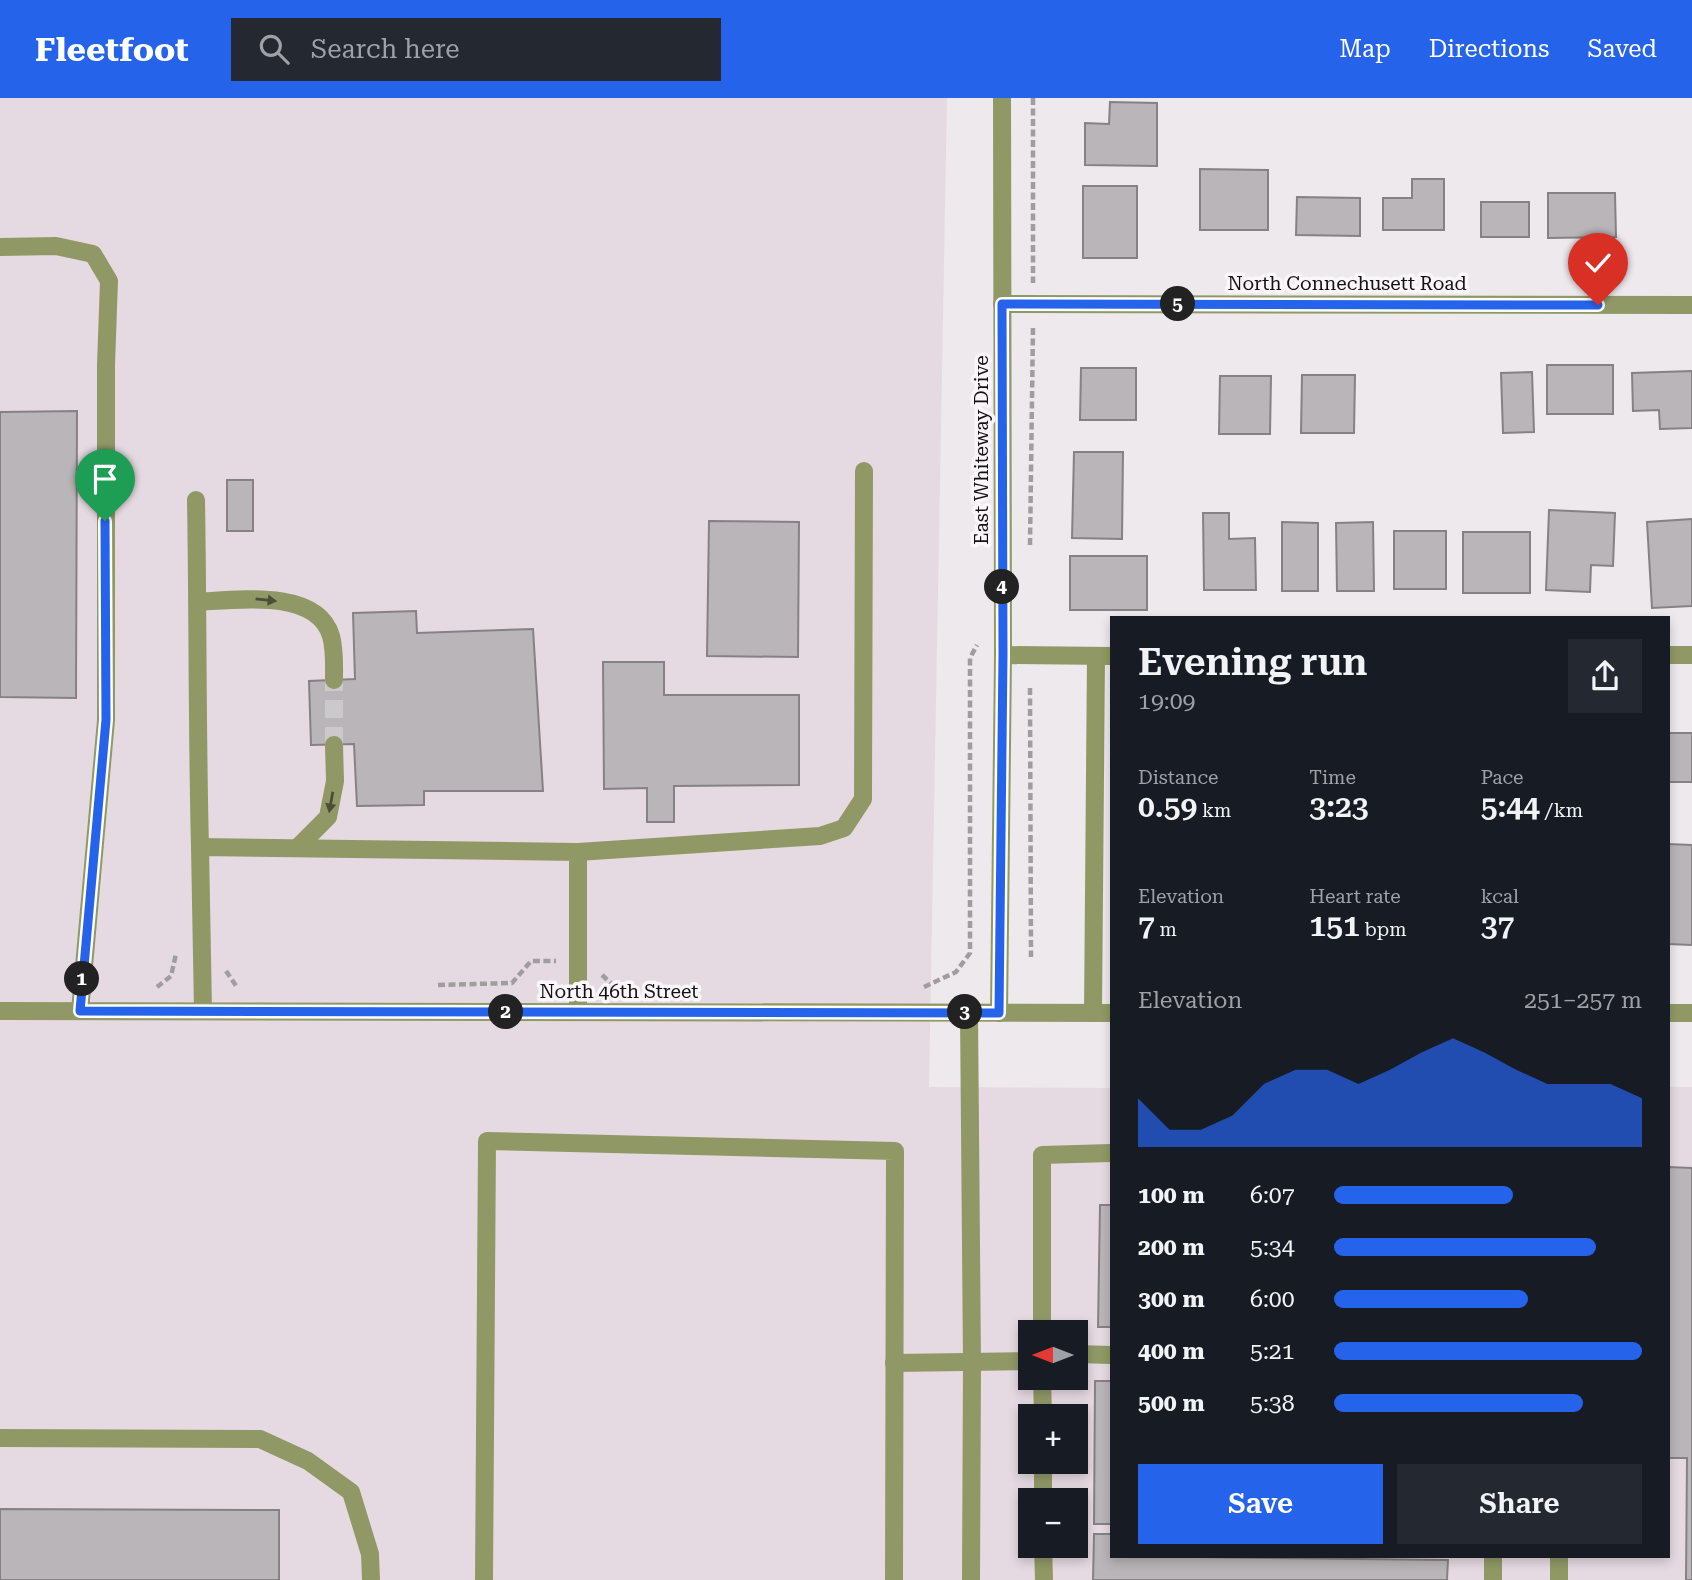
<!DOCTYPE html>
<html lang="en">
<head>
<meta charset="utf-8">
<style>
	body { margin:0; font-family:"Roboto Serif",serif; background:#242831; color:#f1f3f6; height:100vh; display:flex; flex-direction:column; font-size:26px; white-space:nowrap }
	* { box-sizing:border-box; margin:0 }
	p { font-size:23px; color:#9ea1a6 }
	.icon { flex:none; width:38px; height:38px; fill:none; stroke:currentColor; stroke-width:2; stroke-linecap:round; stroke-linejoin:round }
	.map { position:relative; flex:1; overflow:hidden }
	.sheet { position:absolute; left:1110px; top:518px; width:560px; height:942px; display:flex; flex-direction:column; background:#171b24; border-radius:0px; box-shadow:0 4px 10px #0003 }
	.sheet>* { flex:none }
	.needle { width:46px; rotate:270deg }
	.controls { position:absolute; left:1018px; top:1222px; display:grid; gap:14px }
	.controls a { display:grid; place-items:center; width:70px; height:70px; border-radius:0px; background:#171b24; box-shadow:0 4px 10px #0003; font-size:35px }
	.pin { position:absolute; display:grid; place-items:center; width:60px; height:60px; color:#fff; margin:-72px -30px; border-radius:50% 50% 50% 0; rotate:-45deg; box-shadow:0 0 7px #0007 }
	.pin .icon { rotate:45deg }
	.km { position:absolute; width:35px; height:35px; margin:-18px; border-radius:50%; background:#222; color:#fff; font-size:19px; line-height:35px; text-align:center }
	.round { display:grid; place-items:center; flex:none; width:74px; height:74px; border-radius:0px; background:#242831 }
	.overview { display:flex; align-items:center; justify-content:space-between; height:119px; padding:0 28px }
	h1 { font-size:38px; font-weight:600; line-height:52px }
	.metrics { display:grid; grid-template-columns:repeat(3,1fr); gap:10px; height:119px; padding:7px 28px }
	.metrics div { display:grid; align-content:center }
	.metrics b { font-size:30px; font-weight:600 }
	.metrics small { font-size:19px; font-weight:400 }
	.metrics p { font-size:19px }
	.chart { height:196px; padding:14px 28px }
	.chart p { display:flex; justify-content:space-between }
	.chart svg { width:100%; height:126px; margin-top:7px; fill:#2563eb; opacity:.7 }
	.button { display:flex; gap:14px; margin-top:auto; padding:14px 28px }
	.button a { flex:1; height:80px; border-radius:0px; background:#2563eb; color:#fff; font-size:28px; font-weight:600; line-height:80px; text-align:center }
	.button a+a { background:#242831; color:#f1f3f6 }
	ul { padding:0 28px; list-style:none; font-size:23px }
	li { display:grid; grid-template-columns:112px 84px 1fr; align-items:center; height:52px }
	li i { height:18px; border-radius:9px; background:#2563eb }
	header { display:flex; align-items:center; gap:42px; box-sizing:border-box; height:98px; padding:0 35px; background:#2563eb; color:#fff }
	header strong { font-size:33px }
	nav { display:flex; gap:38px; margin-inline-start:auto; font-size:24px }
	.search { width:490px; height:63px; background:#242831; display:flex; align-items:center; gap:18px; box-sizing:border-box; padding:0 24px; border-radius:0px; color:#9ea1a6; font-size:26px }
	.map>svg:first-child { display:block }
</style>
</head>
<body>
<header>
<strong>Fleetfoot</strong>
<div class="search"><svg class="icon" aria-label="search" viewBox="0 0 24 24"><circle cx="10" cy="10" r="6"/><path d="M15 15l6 6"/></svg>Search here</div>
<nav><a>Map</a><a>Directions</a><a>Saved</a></nav>
</header>
<div class="map">
<svg width="1692" height="1482" viewBox="0 0 1692 1482">
	<rect width="100%" height="100%" fill="#ede9ec"/>
	<!-- built -->
	<path fill="#e6dae2" fill-rule="evenodd" d="M0 0H947L929 989 1111 990V1458H1668V989H1692V1482H0ZM1031 1234H1076V1279H1031ZM1031 1318H1076V1363H1031ZM1031 1402H1076V1447H1031Z"/>
	<!-- building -->
	<g fill="#b9b5b8" stroke="#868284" stroke-width="2">
		<path d="M1110 4 1157 5V68L1085 67V25L1109 26Z"/>
		<path d="M1200 71 1268 72V132H1200Z"/>
		<path d="M1412 81H1444V132H1383V100H1412Z"/>
		<rect x="1083" y="88" width="54" height="72"/>
		<path d="M1548 95H1615L1616 139 1548 140Z"/>
		<path d="M1297 99 1360 100V138L1296 137Z"/>
		<rect x="1481" y="104" width="48" height="35"/>
		<rect x="1547" y="267" width="66" height="49"/>
		<path d="M1081 270H1136V322H1080Z"/>
		<path d="M1692 273V330L1660 331 1659 312 1633 313 1632 275Z"/>
		<path d="M1532 274 1534 334 1503 335 1501 275Z"/>
		<path d="M1302 277H1355L1354 335H1301Z"/>
		<path d="M1220 278H1271L1270 336H1219Z"/>
		<path d="M77 313 76 600 0 599V314Z"/>
		<path d="M1074 354H1123L1122 441 1072 440Z"/>
		<rect x="227" y="382" width="26" height="51"/>
		<path d="M1549 412 1615 415 1613 468 1591 467 1590 494 1546 492Z"/>
		<path d="M1203 415H1229V441L1255 440 1256 492H1204Z"/>
		<path d="M1692 421V508L1652 510 1647 424Z"/>
		<path d="M709 423 799 424 798 559 707 558Z"/>
		<path d="M1282 424 1318 425V493H1282Z"/>
		<path d="M1373 424 1374 493H1337L1336 425Z"/>
		<rect x="1394" y="433" width="52" height="58"/>
		<rect x="1463" y="434" width="67" height="61"/>
		<rect x="1070" y="458" width="77" height="54"/>
		<path d="M416 513 417 535 533 531 543 693H424V707L357 708 354 646 311 647 309 583 355 581 353 515Z"/>
		<path d="M603 564H664V597H799V687L674 688V724H647V690L604 691Z"/>
		<rect x="1668" y="635" width="24" height="49"/>
		<path d="M1668 746 1692 747V847L1668 846Z"/>
		<path d="M1668 1069 1692 1070V1482H1686L1687 1360H1668Z"/>
		<path d="M1100 1107H1111V1229H1098Z"/>
		<path d="M1095 1283H1111V1426H1094Z"/>
		<path d="M0 1411 279 1412V1482H0Z"/>
		<path d="M1094 1436H1111V1458L1448 1462 1447 1482H1093Z"/>
	</g>
	<g fill="none" stroke-linecap="round" stroke-linejoin="round">
		<!-- minor-tunnel -->
		<path stroke="#ccc9cb" stroke-width="18" stroke-dasharray="18 9" stroke-linecap="butt" d="M334 647V582"/>
		<!-- path -->
		<g stroke="#a09d9f" stroke-width="4.5" stroke-dasharray="7 3.5" stroke-linecap="butt">
			<path d="M1033 0V185"/>
			<path d="M1030 447 1033 229"/>
			<path d="M1030 590 1031 859"/>
			<path d="M226 873 237 889"/>
			<path d="M602 877 616 890"/>
			<path d="M438 887 512 885 531 863H556"/>
			<path d="M157 889 171 878 176 856"/>
			<path d="M924 889 956 874 970 855V560L977 547"/>
		</g>
		<!-- minor -->
		<g stroke="#909966" stroke-width="18">
			<path d="M0 149 56 148 93 156 109 183 106 267V622L80 913"/>
			<path d="M1002 206 1692 207"/>
			<path d="M196 402C198 518 197 633 200 749"/>
			<path d="M198 504C235 502 317 490 331 538 335 552 334 568 334 582"/>
			<path d="M1003 557 1111 558"/>
			<path d="M1668 557H1692"/>
			<path d="M297 750 328 719 335 683 334 647"/>
			<path d="M578 754 820 738 844 730 863 701 864 373"/>
			<path d="M0 913 1111 915"/>
			<path d="M203 913 200 749 578 754V914"/>
			<path d="M969 914 972 1265 971 1482"/>
			<path d="M999 915 1003 557 1002 0"/>
			<path d="M1093 915 1096 558"/>
			<path d="M1668 915H1692"/>
			<path d="M1042 1234V1057L1111 1055"/>
			<path d="M1076 1256 1111 1257"/>
			<path d="M894 1265 1031 1263"/>
			<path d="M1042 1279 1043 1318"/>
			<path d="M0 1340 260 1341 308 1363 351 1394 370 1456 371 1482"/>
			<path d="M1043 1363V1402"/>
			<path d="M1043 1447 1044 1482"/>
			<path d="M1559 1458V1482"/>
			<path d="M484 1482 487 1043 895 1053 894 1482"/>
			<path d="M1493 1482V1458"/>
		</g>
	</g>
	<!-- one-way arrows -->
	<defs><path id="oneway-solid" d="M-6-.8H1V-3.2L6.5 0L1 3.2V.8H-6Z" transform="scale(1.75)"/></defs>
	<g fill="#4b4e38">
		<use href="#oneway-solid" transform="translate(266 502) rotate(6)"/>
		<use href="#oneway-solid" transform="translate(331 704) rotate(100)"/>
	</g>
	<g fill="none" stroke-linecap="round" stroke-linejoin="round">
		<defs>
			<path id="route" d="M105 423 106 622 80 913 999 915 1003 557 1002 206 1598 207"/>
		</defs>
		<!-- route casing -->
		<use href="#route" stroke="#fff" stroke-width="14"/>
		<!-- route -->
		<use href="#route" stroke="#2563eb" stroke-width="9"/>
	</g>
	<g text-anchor="middle" dominant-baseline="central" stroke-width="7" stroke-linejoin="round" paint-order="stroke">
		<!-- street labels -->
		<g font-size="19" fill="#131112" stroke="#faf6f9">
			<text x="1347" y="185">North Connechusett Road</text>
			<text transform="translate(981 352) rotate(-90)">East Whiteway Drive</text>
			<text x="619" y="893">North 46th Street</text>
		</g>
	</g>
</svg>
<div class="controls">
<a><svg class="needle" viewBox="-14 -14 28 28"><path d="M0-13l5 13h-10z" fill="#e53935"/><path d="M0 13l5-13h-10z" fill="#9ea1a6"/></svg></a>
<a>+</a>
<a>−</a>
</div>
<div class="pin" style="left:105px;top:423px;background:#1e9e55"><svg class="icon" aria-label="arrive" viewBox="0 0 24 24"><path d="M6 21V4h12l-3 4 3 4H6"/></svg></div>
<div class="pin" style="left:1598px;top:207px;background:#d93025"><svg class="icon" aria-label="check" viewBox="0 0 24 24"><path d="M5 12l5 5 9-10"/></svg></div>
<b class="km" style="left:82px;top:881px">1</b>
<b class="km" style="left:506px;top:914px">2</b>
<b class="km" style="left:965px;top:914px">3</b>
<b class="km" style="left:1002px;top:489px">4</b>
<b class="km" style="left:1178px;top:206px">5</b>
<section class="sheet">
<div class="overview"><div><h1>Evening run</h1><p>19:09</p></div><a class="round"><svg class="icon" aria-label="share" viewBox="0 0 24 24"><path d="M12 15V3M7 8l5-5 5 5M5 13v7h14v-7"/></svg></a></div>
<div class="metrics">
<div><p>Distance</p><b>0.59<small> km</small></b></div>
<div><p>Time</p><b>3:23</b></div>
<div><p>Pace</p><b>5:44<small> /km</small></b></div>
</div>
<div class="metrics">
<div><p>Elevation</p><b>7<small> m</small></b></div>
<div><p>Heart rate</p><b>151<small> bpm</small></b></div>
<div><p>kcal</p><b>37</b></div>
</div>
<div class="chart"><p><span>Elevation</span>251–257 m</p>
<svg viewBox="0 0 160 44" preserveAspectRatio="none"><path d="M0 44V27L10 38L20 38L30 33L40 22L50 17L60 17L70 22L80 17L90 11L100 6L110 11L120 17L130 22L140 22L150 22L160 27V44z"/></svg>
</div>
<ul>
<li><b>100 m</b>6:07<i style="width:58%"></i></li>
<li><b>200 m</b>5:34<i style="width:85%"></i></li>
<li><b>300 m</b>6:00<i style="width:63%"></i></li>
<li><b>400 m</b>5:21<i style="width:100%"></i></li>
<li><b>500 m</b>5:38<i style="width:81%"></i></li>
</ul>
<div class="button"><a>Save</a><a>Share</a></div>
</section>
</div>
</body>
</html>
